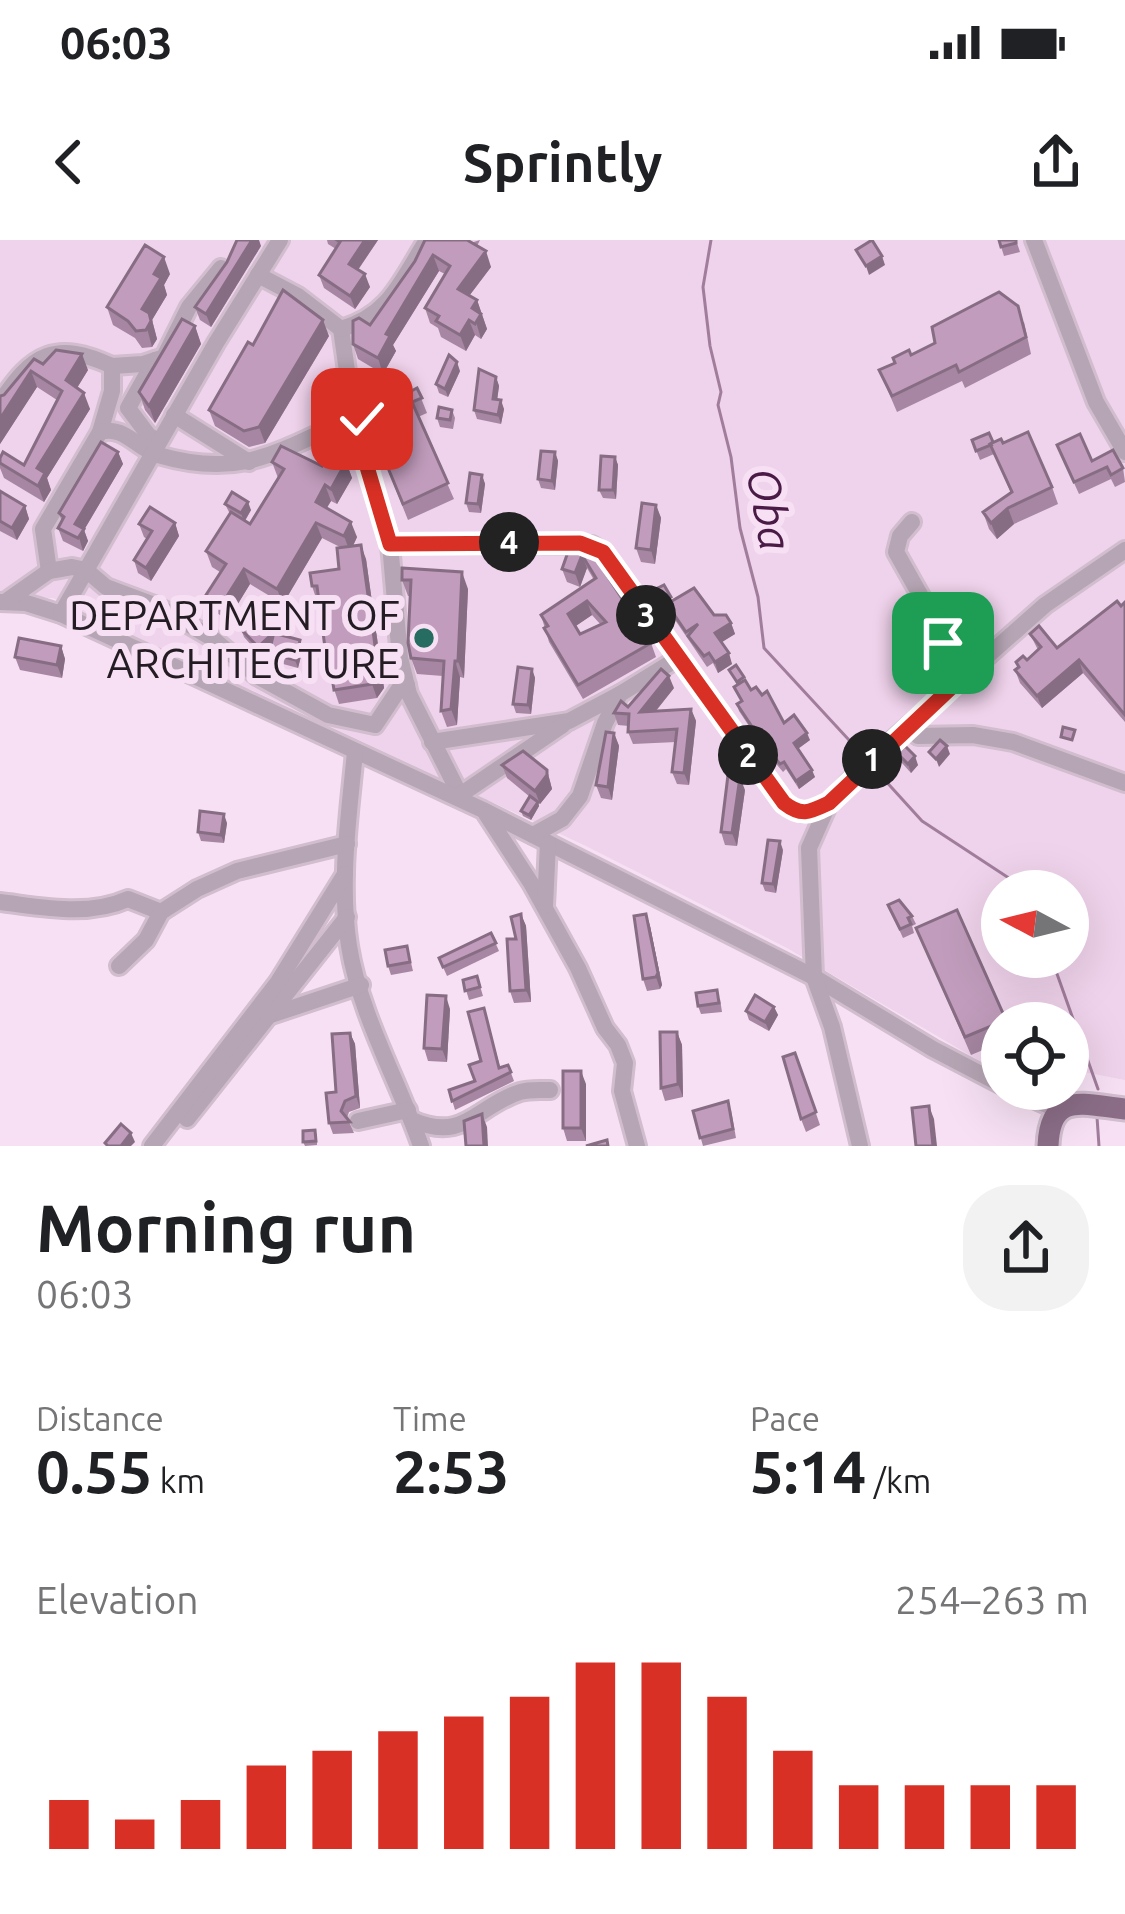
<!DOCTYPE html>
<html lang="en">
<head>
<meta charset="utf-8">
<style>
	body { margin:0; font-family:Ubuntu,sans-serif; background:#f2f2f2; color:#202124; height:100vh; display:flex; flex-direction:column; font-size:45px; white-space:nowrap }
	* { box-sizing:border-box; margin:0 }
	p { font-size:39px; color:#757577 }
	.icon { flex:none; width:66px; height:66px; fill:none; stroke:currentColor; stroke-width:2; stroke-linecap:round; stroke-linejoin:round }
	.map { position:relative; height:906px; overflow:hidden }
	.panel { display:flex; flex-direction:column; background:#fff; flex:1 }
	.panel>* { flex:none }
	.needle { width:78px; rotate:277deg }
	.fabs { position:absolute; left:981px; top:630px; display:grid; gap:24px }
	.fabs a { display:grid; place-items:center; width:108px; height:108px; border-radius:50%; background:#fff; box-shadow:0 12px 48px #0002; font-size:60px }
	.pin { position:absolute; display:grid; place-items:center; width:102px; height:102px; color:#fff; margin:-51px; border-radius:24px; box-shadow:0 6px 18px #0006 }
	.km { position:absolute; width:60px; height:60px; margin:-30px; border-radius:50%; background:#222; color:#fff; font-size:33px; line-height:60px; text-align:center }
	.round { display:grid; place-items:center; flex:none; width:126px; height:126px; border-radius:48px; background:#f2f2f2 }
	.overview { display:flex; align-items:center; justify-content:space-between; height:204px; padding:0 36px }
	h1 { font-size:66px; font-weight:700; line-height:90px }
	.metrics { display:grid; grid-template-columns:repeat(3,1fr); gap:18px; height:204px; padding:12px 36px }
	.metrics div { display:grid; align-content:center }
	.metrics b { font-size:60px; font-weight:700 }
	.metrics small { font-size:33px; font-weight:400 }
	.metrics p { font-size:33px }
	.chart { height:336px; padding:24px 36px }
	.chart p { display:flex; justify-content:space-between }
	.chart svg { width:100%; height:216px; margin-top:12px; stroke:#d93025; stroke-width:6 }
	.status { display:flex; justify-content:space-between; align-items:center; height:84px; padding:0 60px; background:#fff; direction:ltr }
	.status svg { height:33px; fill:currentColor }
	header { display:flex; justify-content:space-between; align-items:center; height:156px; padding:0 36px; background:#fff; font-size:54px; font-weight:700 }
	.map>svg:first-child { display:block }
</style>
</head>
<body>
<div class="status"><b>06:03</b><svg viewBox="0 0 49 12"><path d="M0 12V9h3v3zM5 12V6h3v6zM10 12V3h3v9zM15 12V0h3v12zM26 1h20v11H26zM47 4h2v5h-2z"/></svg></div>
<header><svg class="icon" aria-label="back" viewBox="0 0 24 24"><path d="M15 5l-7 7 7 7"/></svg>Sprintly<svg class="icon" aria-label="share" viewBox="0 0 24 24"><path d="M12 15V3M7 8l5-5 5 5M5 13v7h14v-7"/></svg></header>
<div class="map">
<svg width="1125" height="906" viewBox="0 0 1125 906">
	<rect width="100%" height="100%" fill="#f7e0f4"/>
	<!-- built -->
	<path fill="#efd2eb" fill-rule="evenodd" d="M0 0H1125V840L1068 829V783H1002V834L787 708 586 606 252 450 231 445 53 358 0 357ZM1002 651H1068V717H1002Z"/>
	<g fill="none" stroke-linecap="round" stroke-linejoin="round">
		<!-- stream -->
		<g stroke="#a17d9c" stroke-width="3">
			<path d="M711 0 703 47 710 106 721 152 718 165 731 217 740 288 758 357 764 408 861 513"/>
			<path d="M882 537 922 581 1018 644 1022 651"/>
			<path d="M1051 717 1098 849"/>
			<path d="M1097 877 1099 906"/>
		</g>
		<defs>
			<g id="minor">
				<path d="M1034 0 1096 162 1125 212"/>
				<path d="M258 35 298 56 341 89 352 166"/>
				<path d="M341 89C390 75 401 41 427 0"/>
				<path d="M155 120 128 168 149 196 159 201"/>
				<path d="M112 126 143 124 164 117 189 67 221 28"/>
				<path d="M0 163C32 113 56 100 112 126V151L100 192 43 289 49 331"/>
				<circle cx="349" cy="179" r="13"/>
				<path d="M174 175 249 222"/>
				<path d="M356 190 390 304 400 418 409 454 462 559"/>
				<path d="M100 192C124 185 136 208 158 215 234 237 269 217 337 185"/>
				<path d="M912 282 900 296 896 312 932 376 943 403 972 428"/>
				<path d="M390 304 592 305 603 312 784 563 803 573 829 563"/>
				<path d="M0 362 26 363 61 374 483 570 814 737 933 809 1002 845"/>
				<path d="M5 362 49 331 72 327 86 330 106 347 157 366 212 398 257 436 328 475 375 485 399 449 407 445"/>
				<path d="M61 374 216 103 280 0"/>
				<path d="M918 496 973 495 1013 502 1125 543"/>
				<path d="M432 502 569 481 620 454"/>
				<path d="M355 512C349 575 339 642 349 706 360 775 398 840 421 906"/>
				<path d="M460 555 563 485"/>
				<path d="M486 574 531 643 578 728 605 788 618 805 625 823 622 851 637 906"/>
				<path d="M533 595 562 579 580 556 605 483 620 454 677 419"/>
				<path d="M0 662C42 667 88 677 128 659L161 672"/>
				<path d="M545 666 548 603"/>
				<path d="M119 726 146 700 161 672 197 649 237 631 347 604"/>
				<path d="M271 775 361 745"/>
				<path d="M1011 849 1058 870"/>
				<path d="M187 879 347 677"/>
				<path d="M412 880C465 903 476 866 520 852 529 849 541 850 550 850"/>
				<path d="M358 881 408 870"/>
				<path d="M152 906 278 742 345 634"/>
				<path d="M860 906 832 787 814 737 809 608 829 563 869 521 1045 365 1125 310"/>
			</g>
			<path id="major" d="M1048 906C1050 850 1084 865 1125 869"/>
		</defs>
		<!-- minor casing -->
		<use href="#minor" stroke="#d1bdce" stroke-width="22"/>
		<!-- major casing -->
		<use href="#major" stroke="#d1bdce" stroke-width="27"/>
		<!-- minor -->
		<use href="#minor" stroke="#b6a5b4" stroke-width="16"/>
		<!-- major -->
		<use href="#major" stroke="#8b6d87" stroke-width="21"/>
	</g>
	<!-- wall -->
	<g fill="#a686a2" fill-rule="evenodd">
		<path d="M327 0H378L358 30 370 47 355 69 324 48 319 35 336 9 328 4Z"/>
		<path d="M480 0 477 6 491 27 469 56 477 60 487 89 481 99 475 95 466 111 441 97 438 88 430 83 425 68 445 34 439 31 393 105 396 111 383 134 358 119 353 104 370 85 415 21Z"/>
		<path d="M999 0H1016L1020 12 1004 16Z"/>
		<path d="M261 6 211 87 200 80 195 67Z"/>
		<path d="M170 34 164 45 167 55 152 80 157 99 152 107 142 108 135 98 113 85 107 67Z"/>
		<path d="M1024 82 1031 114 965 148 962 141 897 172 879 130 911 115Z"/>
		<path d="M195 86 201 104 155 183 145 170 139 152Z"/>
		<path d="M329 96 265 203 249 207 215 186 209 170 253 105Z"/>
		<path d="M34 119 43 124 88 130 77 148 90 169 47 238 51 250 44 262 4 238 0 228V218L24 225 57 160 37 147 0 204V156L4 155Z"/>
		<path d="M460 131 448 157 439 153 436 144Z"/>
		<path d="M496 137 499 146 497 160 504 169 501 184 477 179 474 170Z"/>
		<path d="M417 148 427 173 418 177 454 259 408 280 366 175Z"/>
		<path d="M452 170 455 178 453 189 440 187 437 178Z"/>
		<path d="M972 200 1003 203 1052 247 1058 264 1014 284 997 299 989 289 983 272 1011 253 994 214 980 220Z"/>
		<path d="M1057 205 1092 221 1123 228 1125 242 1115 247 1111 239 1079 254Z"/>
		<path d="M118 212 123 224 84 290 88 301 83 311 63 301 58 288 62 282 59 273Z"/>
		<path d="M555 212 558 221 555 250 541 248 538 239Z"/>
		<path d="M615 217 618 225 616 259 603 258 599 250Z"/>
		<path d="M272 222 322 226 346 222 352 238 337 264 331 261 326 268 357 297 353 306 366 319 384 448 377 458 339 464 328 431 319 361H317L312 346 339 329 340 307 322 298 283 364 250 344 228 380 212 370 206 355 220 332 212 327 206 311 230 274 225 264 251 270 245 281 250 284 278 238Z"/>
		<path d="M482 235 485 244 481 273 469 272 466 263Z"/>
		<path d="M0 251 25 266 29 279 17 300 0 291Z"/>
		<path d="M656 265 661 278 655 324 641 322 636 308Z"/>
		<path d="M175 283 179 296 151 341 138 333 134 320 147 299 144 297 139 284Z"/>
		<path d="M578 304 651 403 656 417 583 459 549 402 541 375 594 340 587 328 580 347 567 342 562 329ZM592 375 601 385 580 394 575 386Z"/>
		<path d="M402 340 468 349 464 438 460 437 457 485 447 487 441 471 443 436 417 434 411 418 410 356H408Z"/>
		<path d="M656 349 672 360 714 375 731 383 735 394 721 402 732 424 718 433 713 423 707 427 671 374 668 365 665 367Z"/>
		<path d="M1125 362V482L1083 433 1042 468 1020 443 1015 430 1018 428 1016 422 1027 420 1038 410 1030 394 1057 408Z"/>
		<path d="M264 382 303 408 298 428 272 421 269 413 270 407 261 416 244 397 241 389Z"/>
		<path d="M61 406 65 419 62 438 20 430 15 417Z"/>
		<path d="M532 429 535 438 531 474 516 473 513 464Z"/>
		<path d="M729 430 784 483 810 500 798 509 815 537 799 549 786 529 783 532 767 513 739 471 737 464 741 461 734 447 737 445Z"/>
		<path d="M674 448 656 471 691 469 696 481 689 545 677 544 672 532 676 502 633 504 628 492 629 486 618 485 614 473Z"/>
		<path d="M614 493 619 506 612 560 601 558 596 545Z"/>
		<path d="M897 513 918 525 911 533 901 522Z"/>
		<path d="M502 525 547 530 552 549 540 564 538 563 539 566 531 580 523 576 521 571 530 557 507 538Z"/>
		<path d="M745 550 737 606 725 605 721 592Z"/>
		<path d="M227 583 224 603 201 601 198 592Z"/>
		<path d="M783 610 776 653 765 651 762 643Z"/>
		<path d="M888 665 912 676 916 684 912 686 914 693 903 698Z"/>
		<path d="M957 670 1007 783H1002V802L971 815 916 688Z"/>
		<path d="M521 674 526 686 531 762 514 763 510 751 516 699Z"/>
		<path d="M646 674 650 686 662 745 660 749 647 751 643 739Z"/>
		<path d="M491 693 499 711 447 736 439 718Z"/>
		<path d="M407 706 413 731 391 735 388 726Z"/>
		<path d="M477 736 483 756 469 760 463 740Z"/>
		<path d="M720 759 722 772 701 774 698 766Z"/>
		<path d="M774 767 778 775 769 791 749 780 746 771Z"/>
		<path d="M484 768 500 827 508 825 514 841 455 870 449 850 475 841 481 821Z"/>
		<path d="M450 769 447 822 428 821 424 808Z"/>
		<path d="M677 792 682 805 683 857 665 861 661 848Z"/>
		<path d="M350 793 355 804 360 868 349 872 347 878 354 893 333 894 329 883Z"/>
		<path d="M795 813 820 885 806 892 801 879Z"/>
		<path d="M586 844V901H567L563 888Z"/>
		<path d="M731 870 736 898 703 906 693 871Z"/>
		<path d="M317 894V905L305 906 303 902Z"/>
	</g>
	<!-- shaded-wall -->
	<g fill="#876d84">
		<path d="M252 0H259L261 6 211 87 206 74Z"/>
		<path d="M365 0H378L353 37 349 24Z"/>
		<path d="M486 11 491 27 463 64 458 49Z"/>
		<path d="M433 15 439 31 393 105 396 111 383 134 378 118 386 94Z"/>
		<path d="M882 16 885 25 869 35 866 26Z"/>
		<path d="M164 17 170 34 164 45 167 55 152 80 157 99 152 107 142 69 154 34Z"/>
		<path d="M365 34 370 47 355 69 350 56Z"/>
		<path d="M477 60 487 89 481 99 472 68Z"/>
		<path d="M323 80 329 96 265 203 259 187Z"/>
		<path d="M469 80 475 95 466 111 460 95Z"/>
		<path d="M195 86 201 104 155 183 149 166Z"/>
		<path d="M82 114 88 130 72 156 66 140Z"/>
		<path d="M457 122 460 131 448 157 445 149Z"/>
		<path d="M31 131 37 147 0 204V179Z"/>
		<path d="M496 137 499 146 496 168 493 159Z"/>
		<path d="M84 153 90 169 47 238 51 250 44 262 38 246 37 228Z"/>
		<path d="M501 160 504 169 501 184 498 175Z"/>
		<path d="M118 212 123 224 84 290 88 301 83 311 75 284Z"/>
		<path d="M555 212 558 221 555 250 552 241Z"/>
		<path d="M615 217 618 225 616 259 613 250Z"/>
		<path d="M346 222 352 238 337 264 331 249Z"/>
		<path d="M482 235 485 244 481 273 478 264Z"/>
		<path d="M325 245 331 261 321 278 316 262Z"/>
		<path d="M248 262 251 270 244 282 241 273Z"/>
		<path d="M656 265 661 278 655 324 651 310Z"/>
		<path d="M25 266 29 279 17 300 12 288Z"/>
		<path d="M1008 268 1014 284 997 299 991 283Z"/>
		<path d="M351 282 357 297 350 312 344 296Z"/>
		<path d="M175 283 179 296 151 341 146 328Z"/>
		<path d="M316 283 322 298 283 364 277 349Z"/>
		<path d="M361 305 366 319 384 448 377 458 372 444Z"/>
		<path d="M582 315 587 328 580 347 575 333Z"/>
		<path d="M244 329 250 344 228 380 222 364Z"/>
		<path d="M462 332 468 349 464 438 458 421Z"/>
		<path d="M587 361 592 375 573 388 568 374Z"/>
		<path d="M731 383 735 394 719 404 715 393Z"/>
		<path d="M274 392 277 401 261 416 258 407Z"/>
		<path d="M300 400 303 408 298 428 295 420Z"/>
		<path d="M61 406 65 419 62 438 57 425Z"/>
		<path d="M729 413 732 424 718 433 715 422Z"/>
		<path d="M1079 420 1083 433 1042 468 1037 456Z"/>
		<path d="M455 421 460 437 457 485 451 469Z"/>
		<path d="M532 429 535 438 531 474 528 465Z"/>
		<path d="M669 436 674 448 645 484 640 472Z"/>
		<path d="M691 469 696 481 689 545 684 533Z"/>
		<path d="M614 493 619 506 612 560 608 547Z"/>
		<path d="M807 493 810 500 796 510 794 503Z"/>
		<path d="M947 506 950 514 939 527 936 519Z"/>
		<path d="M915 516 918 525 911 533 908 524Z"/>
		<path d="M547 530 552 549 540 564 535 551Z"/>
		<path d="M812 530 815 537 799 549 796 541Z"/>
		<path d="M740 537 745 550 737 606 732 593Z"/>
		<path d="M538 562 539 566 531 580 529 575Z"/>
		<path d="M224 574 227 583 224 603 221 595Z"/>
		<path d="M780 601 783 610 776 653 773 644Z"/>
		<path d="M521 674 526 686 531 762 526 750Z"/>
		<path d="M646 674 650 686 662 745 660 749 656 737Z"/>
		<path d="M446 756 450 769 447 822 442 809Z"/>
		<path d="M774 767 778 775 769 791 765 782Z"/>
		<path d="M677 792 682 805 683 857 678 844Z"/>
		<path d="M350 793 355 804 360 868 356 856Z"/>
		<path d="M581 831 586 844V901L581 888Z"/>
		<path d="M929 866 934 879 937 906H933Z"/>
		<path d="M482 874 487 887 488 906H484Z"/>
		<path d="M131 893 135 902 131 906H121Z"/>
	</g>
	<!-- building -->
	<g fill="#c19cbc" stroke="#876d84" stroke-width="3" fill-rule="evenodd">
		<path d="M237 0H252L206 74 195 67 227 22Z"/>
		<path d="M337 0H365L349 24 365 34 350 56 319 35 340 2Z"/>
		<path d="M425 0H467L486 11 458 49 477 60 472 68 481 74 475 84 469 80 460 95 436 81 439 76 425 68 450 26 433 15 386 94 390 96 378 118 353 104V81L359 78 370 85 415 21Z"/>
		<path d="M872 0 882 16 866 26 856 10Z"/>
		<path d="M999 0H1016V3L1001 7Z"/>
		<path d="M145 5 164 17 154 34 161 38 142 69 149 73 151 81 146 90 136 91 128 81 107 67Z"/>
		<path d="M283 50 323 80 259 187 244 191 209 170 248 102 253 105Z"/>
		<path d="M999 52 1018 66 1026 97 959 132 956 125 892 156 879 130 895 123 893 118 909 110 911 115 935 103 932 87Z"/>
		<path d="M182 79 195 86 149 166 139 152Z"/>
		<path d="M56 110 82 114 66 140 84 153 37 228 45 233 38 246 0 223V218L3 212 24 225 62 151 31 131 0 179V156L4 155 34 119 43 124Z"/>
		<path d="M449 115 457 122 445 149 436 144Z"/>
		<path d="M479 129 496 137 493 159 501 160 498 175 474 170Z"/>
		<path d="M417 148 422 158 412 162 448 243 403 264 366 175Z"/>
		<path d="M439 167 452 170 450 180 437 178Z"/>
		<path d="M1028 192 1052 247 1008 268 991 283 983 272 1012 252 990 204 1001 199 1003 203Z"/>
		<path d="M989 193 993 202 990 204 991 205 976 211 972 200Z"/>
		<path d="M1080 194 1092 221 1113 210 1123 228 1111 235 1107 227 1074 242 1057 205Z"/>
		<path d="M101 202 118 212 75 284 84 289 78 298 58 288 64 277 59 273Z"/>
		<path d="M281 206 322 226 329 213 346 222 331 249 325 245 316 262 351 282 344 296 316 283 277 349 244 329 222 364 206 355 226 324 206 311 231 272 250 284 284 229 272 222Z"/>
		<path d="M541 211 555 212 552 241 538 239Z"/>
		<path d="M601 216 615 217 613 250H599Z"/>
		<path d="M470 233 482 235 478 264 466 263Z"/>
		<path d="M0 251 25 266 12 288 0 281Z"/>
		<path d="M232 252 248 262 241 273 225 264Z"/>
		<path d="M642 263 656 265 651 310 636 308Z"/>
		<path d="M150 267 175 283 146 328 134 320 152 291 139 284Z"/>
		<path d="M578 304 589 308 651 403 578 445 544 388 548 386 541 375 596 338 582 315 575 333 562 329 569 309ZM587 361 606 382 580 394 568 374Z"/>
		<path d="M361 305 379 434 372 444 334 450 331 431H328L317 346H312L310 333 339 329 337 308Z"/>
		<path d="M402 328 462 332 458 421H455L451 469 441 471 444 421 411 418 408 403 411 340H402Z"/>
		<path d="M664 345 671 357 663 362 656 349Z"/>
		<path d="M694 348 714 375H726L731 383 715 393 729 413 715 422 709 413 704 416 688 396 698 384 686 392 667 364Z"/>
		<path d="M1117 361 1121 366 1125 362V475L1079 420 1037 456 1015 430 1019 427 1016 422 1023 416 1027 420 1041 407 1030 394 1039 386 1057 408Z"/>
		<path d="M256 374 264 382 266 376 285 388 281 395 300 400 295 420 269 413 274 392 258 407 241 389Z"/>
		<path d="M19 398 61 406 57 425 15 417Z"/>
		<path d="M736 425 744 437 737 442 729 430Z"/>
		<path d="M518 427 532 429 528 465 513 464Z"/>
		<path d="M661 429 669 436 640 472 691 469 684 533 672 532 677 489 628 492 629 474 614 473 621 461 628 467Z"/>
		<path d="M745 440 751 450 756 447 762 455 767 451 784 483 794 475 807 493 794 503 812 530 796 541 784 522 780 524 764 505 737 464 742 461 734 447Z"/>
		<path d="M1063 487 1075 490 1072 500 1061 497Z"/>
		<path d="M606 492 614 493 608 547 596 545Z"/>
		<path d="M940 500 947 506 936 519 929 512Z"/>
		<path d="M905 506 915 516 908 524 897 513Z"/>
		<path d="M523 511 547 530V535L535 551 502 525Z"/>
		<path d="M728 535 740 537 732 593 721 592Z"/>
		<path d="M530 556 538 562 529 575 521 571Z"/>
		<path d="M200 571 224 574 221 595 198 592Z"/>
		<path d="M768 600 780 601 773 644 762 643Z"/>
		<path d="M899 660 912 676 908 678 911 684 900 689 888 665Z"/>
		<path d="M957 670 1006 780 965 797 916 688Z"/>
		<path d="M521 674 526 750 510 751 507 699H516L511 677Z"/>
		<path d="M646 674 658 733 656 737 643 739 634 676Z"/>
		<path d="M491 693 496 703 443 727 439 718Z"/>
		<path d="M407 706 410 722 388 726 385 710Z"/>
		<path d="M477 736 480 747 465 751 463 740Z"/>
		<path d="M717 750 719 763 698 766 696 753Z"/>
		<path d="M427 755 446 756 442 809 424 808Z"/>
		<path d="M755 755 774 767 765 782 746 771Z"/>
		<path d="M484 768 499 828 508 825 511 832 452 861 449 850 475 841 469 825 481 821 468 772Z"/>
		<path d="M660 792H677L678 844 661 848Z"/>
		<path d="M350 793 356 856 345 861 341 871 350 882 329 883 326 853 336 852 332 794Z"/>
		<path d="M795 813 816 872 801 879 783 817Z"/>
		<rect x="563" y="831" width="18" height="57"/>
		<path d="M728 861 733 889 700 898 693 871Z"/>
		<path d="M929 866 933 906H916L912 868Z"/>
		<path d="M482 874 484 906H466L464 881Z"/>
		<path d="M121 884 131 893 121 906H108L105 903Z"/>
		<path d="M315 890 316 901 303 902V891Z"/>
		<path d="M607 900 608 906H586Z"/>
	</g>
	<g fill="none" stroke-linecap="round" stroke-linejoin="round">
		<defs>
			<path id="route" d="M362 179 356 190 390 304 580 303 603 312 784 563C802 577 810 572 829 563L972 428 943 403"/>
		</defs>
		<!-- route casing -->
		<use href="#route" stroke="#fff" stroke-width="24"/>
		<!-- route -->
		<use href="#route" stroke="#d93025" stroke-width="15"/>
	</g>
	<!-- markers -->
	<circle fill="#266c61" stroke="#f7e0f4" stroke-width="4.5" cx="424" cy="398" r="12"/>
	<g text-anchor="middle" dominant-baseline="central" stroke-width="12" stroke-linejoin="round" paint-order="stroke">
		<!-- poi labels -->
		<g font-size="42" fill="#241c23" stroke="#f7e0f4" text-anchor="end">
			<text x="400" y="374">DEPARTMENT OF<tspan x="400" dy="48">ARCHITECTURE</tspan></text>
		</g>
		<!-- water labels -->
		<g font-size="45" font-style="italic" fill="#4a1b46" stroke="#f7e0f4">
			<text transform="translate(770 269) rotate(80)">Oba</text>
		</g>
	</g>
</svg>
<div class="fabs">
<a><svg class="needle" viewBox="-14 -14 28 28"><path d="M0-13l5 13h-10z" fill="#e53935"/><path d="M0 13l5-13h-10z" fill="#757577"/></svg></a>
<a><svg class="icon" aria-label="locate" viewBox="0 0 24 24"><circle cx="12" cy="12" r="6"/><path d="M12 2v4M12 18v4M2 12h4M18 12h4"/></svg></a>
</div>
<div class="pin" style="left:943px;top:403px;background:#1e9e55"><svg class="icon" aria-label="arrive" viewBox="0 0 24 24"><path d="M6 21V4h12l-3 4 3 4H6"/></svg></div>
<div class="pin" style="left:362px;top:179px;background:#d93025"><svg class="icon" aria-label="check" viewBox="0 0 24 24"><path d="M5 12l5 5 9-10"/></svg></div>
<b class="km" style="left:872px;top:519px">1</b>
<b class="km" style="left:748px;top:515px">2</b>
<b class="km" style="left:646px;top:375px">3</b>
<b class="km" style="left:509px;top:302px">4</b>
</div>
<section class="panel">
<div class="overview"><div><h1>Morning run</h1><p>06:03</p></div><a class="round"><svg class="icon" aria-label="share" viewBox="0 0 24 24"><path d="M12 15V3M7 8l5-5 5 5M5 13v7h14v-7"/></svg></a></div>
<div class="metrics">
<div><p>Distance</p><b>0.55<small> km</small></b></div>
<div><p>Time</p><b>2:53</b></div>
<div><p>Pace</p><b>5:14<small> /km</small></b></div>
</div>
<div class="chart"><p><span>Elevation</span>254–263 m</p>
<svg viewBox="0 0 160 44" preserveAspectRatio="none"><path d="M5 44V34M15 44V38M25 44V34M35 44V27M45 44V24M55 44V20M65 44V17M75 44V13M85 44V6M95 44V6M105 44V13M115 44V24M125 44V31M135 44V31M145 44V31M155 44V31"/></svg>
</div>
</section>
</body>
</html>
